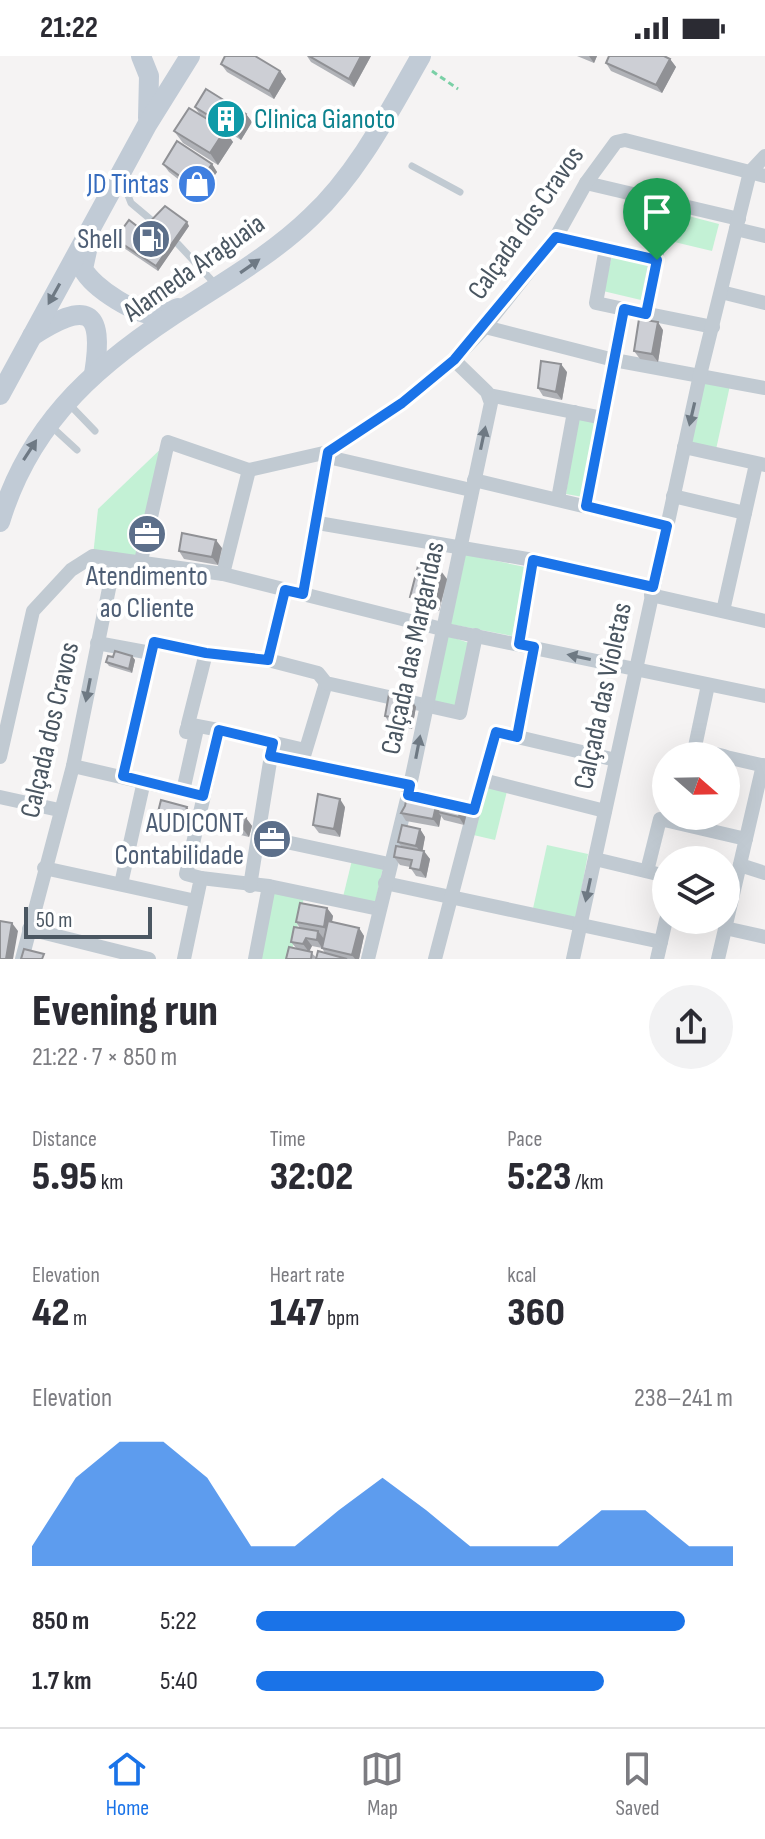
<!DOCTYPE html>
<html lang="en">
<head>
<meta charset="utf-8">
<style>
	body { margin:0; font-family:"Sofia Sans Condensed",sans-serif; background:#f2f2f3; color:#2b2b33; height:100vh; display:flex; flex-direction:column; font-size:30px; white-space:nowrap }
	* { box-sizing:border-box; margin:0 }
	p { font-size:26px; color:#7c7c81 }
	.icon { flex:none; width:44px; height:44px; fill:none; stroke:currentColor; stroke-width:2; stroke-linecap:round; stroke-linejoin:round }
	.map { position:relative; height:903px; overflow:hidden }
	.sheet { display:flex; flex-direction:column; background:#fff; flex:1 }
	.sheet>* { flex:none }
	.needle { width:52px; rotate:110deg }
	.tools { position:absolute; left:652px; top:686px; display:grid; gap:16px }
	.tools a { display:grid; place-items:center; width:88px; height:88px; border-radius:50%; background:#fff; box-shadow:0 8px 32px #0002; font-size:40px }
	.scale { position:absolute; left:24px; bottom:20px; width:128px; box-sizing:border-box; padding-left:8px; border:4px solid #4a5661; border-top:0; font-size:22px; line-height:28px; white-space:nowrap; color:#4a5661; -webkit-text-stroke:6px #fff; paint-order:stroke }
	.pin { position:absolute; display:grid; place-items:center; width:68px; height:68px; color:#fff; margin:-82px -34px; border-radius:50% 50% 50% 0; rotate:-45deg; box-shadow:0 0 8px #0007 }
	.pin .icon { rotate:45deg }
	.round { display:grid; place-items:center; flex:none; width:84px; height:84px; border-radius:42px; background:#f2f2f3 }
	.head { display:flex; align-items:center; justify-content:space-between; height:136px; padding:0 32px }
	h1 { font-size:44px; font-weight:800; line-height:60px }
	.stats { display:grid; grid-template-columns:repeat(3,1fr); gap:12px; height:136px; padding:8px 32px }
	.stats div { display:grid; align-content:center }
	.stats b { font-size:40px; font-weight:800 }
	.stats small { font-size:22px; font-weight:400 }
	.stats p { font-size:22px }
	.chart { height:224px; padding:16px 32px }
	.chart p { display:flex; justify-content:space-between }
	.chart svg { width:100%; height:144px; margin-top:8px; fill:#1a73e8; opacity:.7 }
	ul { padding:0 32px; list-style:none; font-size:26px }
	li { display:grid; grid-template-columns:128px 96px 1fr; align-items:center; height:60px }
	li i { height:20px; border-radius:10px; background:#1a73e8 }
	.status { display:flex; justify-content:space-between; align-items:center; height:56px; padding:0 40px; background:#fff; direction:ltr }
	.status svg { height:22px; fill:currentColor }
	.tabs { display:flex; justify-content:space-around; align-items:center; height:112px; border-top:2px solid #e1e1e2; background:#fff; font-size:22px; color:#7c7c81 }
	.tabs a { display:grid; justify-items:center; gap:4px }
	.tabs .on { color:#1a73e8 }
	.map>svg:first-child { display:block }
</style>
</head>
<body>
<div class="status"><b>21:22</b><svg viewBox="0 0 49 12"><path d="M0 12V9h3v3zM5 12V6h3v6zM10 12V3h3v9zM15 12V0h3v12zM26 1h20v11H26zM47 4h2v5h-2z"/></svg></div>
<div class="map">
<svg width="765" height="903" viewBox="0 0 765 903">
	<rect width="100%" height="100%" fill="#f5f3f3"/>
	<!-- green -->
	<g fill="#c3f1d5">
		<path d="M673 156 719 168 712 195 666 184Z"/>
		<path d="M612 200 649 209 641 244 603 235Z"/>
		<path d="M700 319 731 325 715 398 684 391Z"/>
		<path d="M577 363 597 366 583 441 566 438Z"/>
		<path d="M168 386 141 505 93 500 98 453Z"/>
		<path d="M463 498 525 511 512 580 450 568Z"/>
		<path d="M446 579 472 588 457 652 431 645Z"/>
		<path d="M483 724 508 731 495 784 469 778Z"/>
		<path d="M547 789 588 798 575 868 532 857Z"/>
		<path d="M353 800 384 807 374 852 342 845Z"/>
		<path d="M269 830 305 837 290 903H255Z"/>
	</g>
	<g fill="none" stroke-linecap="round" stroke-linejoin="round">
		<!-- path -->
		<path stroke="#7ad0a6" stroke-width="3" stroke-dasharray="6 4" stroke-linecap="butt" d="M432 15 458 33"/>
		<!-- lane -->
		<g stroke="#c1cad2" stroke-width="7">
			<path d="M412 110 460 136"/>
			<path d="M122 124 131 147 156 168"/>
			<path d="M178 188 217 230"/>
			<path d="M69 348 95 375"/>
			<path d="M52 371 77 394"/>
		</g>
		<!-- street -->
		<g stroke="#c1cad2" stroke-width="14">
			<path d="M586 127 739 163"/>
			<path d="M736 173 765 180"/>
			<path d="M556 181 657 204"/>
			<path d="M606 192 596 247 624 253"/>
			<path d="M721 236 765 247"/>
			<path d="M646 258 666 147"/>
			<path d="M485 271 614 304 765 332"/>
			<path d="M489 339 603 362"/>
			<path d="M684 391 765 409"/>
			<path d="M328 401 471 434"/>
			<path d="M474 424 667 470"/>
			<path d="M673 440 745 457"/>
			<path d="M558 443 574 356"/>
			<path d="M586 450 624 253 713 271"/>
			<path d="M318 467 533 504 653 531"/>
			<path d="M141 505 168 386 249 414 328 396 402 347 454 304 485 271 556 181 586 127 616 86 625 84 765 120"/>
			<path d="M223 518 249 414"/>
			<path d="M303 538 328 396"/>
			<path d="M651 539 765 565"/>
			<path d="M723 555 756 408"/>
			<path d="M97 587 151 597"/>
			<path d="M519 588 533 504"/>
			<path d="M268 604 285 534"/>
			<path d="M219 674 305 694"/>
			<path d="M517 681 534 591"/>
			<path d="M694 693 724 700"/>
			<path d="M270 700 410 729"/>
			<path d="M693 700 708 629"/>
			<path d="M0 701 33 555 71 514 93 500 223 518 442 573 765 640"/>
			<path d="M726 701 765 710"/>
			<path d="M303 703 326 627"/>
			<path d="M73 710 203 740"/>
			<path d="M123 720 154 586 206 597 268 604 318 617 326 627 460 657 476 579"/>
			<path d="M483 724 605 755"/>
			<path d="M183 735 196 677 186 676 187 672"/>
			<path d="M0 741 59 754"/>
			<path d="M445 748 474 754 496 676 616 704"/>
			<path d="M258 780 384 807"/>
			<path d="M595 803 666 820"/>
			<path d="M740 809 765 817"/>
			<path d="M44 812 196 845"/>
			<path d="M647 815 660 763 746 783"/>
			<path d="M201 822 269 830 374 852"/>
			<path d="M385 827 661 886"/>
			<path d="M121 828 144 725"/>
			<path d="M250 830 273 687"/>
			<path d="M725 872 765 881"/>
			<path d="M29 873 149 903"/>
			<path d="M22 903 73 710 115 503"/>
			<path d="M184 903 201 822 186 818 219 674 188 668 206 597"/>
			<path d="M255 903 269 830"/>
			<path d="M368 903 408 739 491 347 487 336 454 304"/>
			<path d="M435 903 474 754 469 753"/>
			<path d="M573 903 700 319 750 116 765 100"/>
			<path d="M657 903 666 864"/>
			<path d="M718 903 763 709"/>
		</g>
		<!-- secondary -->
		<g stroke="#c1cbd6" stroke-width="20">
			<path d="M141 0 149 20 148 62"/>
			<path d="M88 190 83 213C93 232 138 261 160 259 165 259 173 254 178 252"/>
			<path d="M32 280C86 245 105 251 94 318"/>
			<path d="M0 339 147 69 190 0"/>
			<path d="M0 466C31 362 103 303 192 247 234 220 276 195 311 161 358 117 389 56 421 0"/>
		</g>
	</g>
	<!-- wall -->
	<g fill="#b0b2b7" fill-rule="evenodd">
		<path d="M307 0H371L354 31 311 6Z"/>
		<path d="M577 0H597L594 7Z"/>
		<path d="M670 3 676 11 662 37 611 15 606 7Z"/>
		<path d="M221 8 280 15 286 23 274 43 227 16Z"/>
		<path d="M195 51 246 58 252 66 241 84 210 65 233 86 218 109 183 87 174 75 200 59Z"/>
		<path d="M163 108H212L217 116 200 140 169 116Z"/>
		<path d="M189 170 158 215 118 188 115 183 142 174Z"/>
		<path d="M663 274 658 306 640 303 634 295Z"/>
		<path d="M567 316 562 344 543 340 538 332Z"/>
		<path d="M222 492 218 509 184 503 179 495Z"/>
		<path d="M447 523 439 555 416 549 410 541Z"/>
		<path d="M132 600 135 604 132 617 109 610 106 606 113 601Z"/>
		<path d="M411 643 416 651 412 673 390 668 385 660Z"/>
		<path d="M441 746 467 757 464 769 444 764 441 760 439 771 406 765 401 757Z"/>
		<path d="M345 751 340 781 319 777 313 769Z"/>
		<path d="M192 759 188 775 162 768 157 760Z"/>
		<path d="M246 762 252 770 249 781 228 776 222 768Z"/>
		<path d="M420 773 425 781 422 795 430 803 426 822 416 820 410 811 400 809 394 801 402 791 398 786Z"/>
		<path d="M327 852 333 860 332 866 359 872 364 880 359 903H286L296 892 291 886 300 872 296 866ZM312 890 322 892 325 897 316 901 309 895Z"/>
	</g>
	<!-- shaded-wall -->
	<g fill="#909195">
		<path d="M361 0H371L354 31 349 23Z"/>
		<path d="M589 0H597L594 7Z"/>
		<path d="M670 3 676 11 662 37 656 29Z"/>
		<path d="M280 15 286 23 274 43 269 35Z"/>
		<path d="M246 58 252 66 241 84 235 76Z"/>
		<path d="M225 74 233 86 218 109 210 97Z"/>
		<path d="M212 108 217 116 200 140 195 131Z"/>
		<path d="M187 166 189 170 158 215 156 210Z"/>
		<path d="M658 266 663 274 658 306 652 298Z"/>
		<path d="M561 308 567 316 562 344 556 336Z"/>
		<path d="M216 484 222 492 218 509 212 501Z"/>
		<path d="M441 515 447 523 439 555 433 547Z"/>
		<path d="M132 600 135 604 132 617 129 613Z"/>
		<path d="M411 643 416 651 412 673 406 664Z"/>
		<path d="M438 741 443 750 438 756 441 760 439 771 433 763Z"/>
		<path d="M340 743 345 751 340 781 334 773Z"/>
		<path d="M462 749 467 757 464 769 459 761Z"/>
		<path d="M187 751 192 759 188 775 182 767Z"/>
		<path d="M246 762 252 770 249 781 243 773Z"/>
		<path d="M420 773 425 781 422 798 416 790Z"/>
		<path d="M424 795 430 803 426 822 420 814Z"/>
		<path d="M327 852 333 860 329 879 324 871Z"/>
		<path d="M12 867 18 875 13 903H6Z"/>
		<path d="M359 872 364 880 359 903H355L352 899Z"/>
		<path d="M318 875 324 883 322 892 317 884Z"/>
		<path d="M306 882 312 890 309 896 303 888Z"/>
	</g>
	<!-- building -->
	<g fill="#cdcfd5" stroke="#909195" stroke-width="2">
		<path d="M225 0H255L280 15 269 35 221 8Z"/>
		<path d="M309 0H361L349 23Z"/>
		<path d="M609 0H664L670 3 656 29 606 7Z"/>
		<path d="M206 33 246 58 235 76 195 51Z"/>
		<path d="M189 52 225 74 210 97 174 75Z"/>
		<path d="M177 85 212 108 195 131 163 108Z"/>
		<path d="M165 150 187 166 156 210 115 183 129 164 142 174Z"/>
		<path d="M639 263 658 266 652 298 634 295Z"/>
		<path d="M541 305 561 308 556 336 538 332Z"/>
		<path d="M182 477 216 484 212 501 179 495Z"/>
		<path d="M418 510 441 515 433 547 410 541Z"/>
		<path d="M115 595 132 600 129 613 106 606 108 600 113 601Z"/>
		<path d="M389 638 411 643 406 664 385 660Z"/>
		<path d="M408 736 438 741 433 763 401 757 405 750Z"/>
		<path d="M318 738 340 743 334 773 313 769Z"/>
		<path d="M161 744 187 751 182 767 157 760Z"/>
		<path d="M441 744 462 749 459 761 438 756Z"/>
		<path d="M225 757 246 762 243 773 222 768Z"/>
		<path d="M402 769 420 773 416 790 398 786Z"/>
		<path d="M396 790 424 795 420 814 410 812 412 804 394 801Z"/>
		<path d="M300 847 327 852 324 871 296 866Z"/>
		<path d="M0 865 12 867 6 903H0Z"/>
		<path d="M328 865 359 872 352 899 322 892Z"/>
		<path d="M294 871 318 875 317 884 306 882 303 888 291 886Z"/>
		<path d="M289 891 312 896 311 903H286Z"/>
		<path d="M24 893 44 898 42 903H21Z"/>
		<path d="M318 895 347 903H316Z"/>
	</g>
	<!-- one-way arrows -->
	<defs><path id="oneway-solid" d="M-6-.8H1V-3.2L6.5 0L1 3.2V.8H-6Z" transform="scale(2)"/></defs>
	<g fill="#6e7984">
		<use href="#oneway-solid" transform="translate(250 210) rotate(-35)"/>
		<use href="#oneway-solid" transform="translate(54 238) rotate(119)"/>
		<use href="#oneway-solid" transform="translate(30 394) rotate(-57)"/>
	</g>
	<g fill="#6e7983">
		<use href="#oneway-solid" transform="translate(692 358) rotate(103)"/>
		<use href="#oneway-solid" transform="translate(483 382) rotate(-78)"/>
		<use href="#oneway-solid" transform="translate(579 601) rotate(-168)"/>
		<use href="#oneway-solid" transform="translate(88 634) rotate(101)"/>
		<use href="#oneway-solid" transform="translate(418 691) rotate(-79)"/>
		<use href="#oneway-solid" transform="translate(588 834) rotate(102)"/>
	</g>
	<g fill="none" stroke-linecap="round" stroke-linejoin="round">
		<defs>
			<path id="route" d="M556 181 657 204 646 258 624 253 586 450 667 470 653 531 533 504 519 588 534 591 517 681 496 676 474 754 408 739 410 729 270 700 273 687 219 674 203 740 123 720 154 586 206 597 268 604 285 534 303 538 328 396 402 347 454 304Z"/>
		</defs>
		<!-- route casing -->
		<use href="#route" stroke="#fff" stroke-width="16"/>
		<!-- route -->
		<use href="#route" stroke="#1a73e8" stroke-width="10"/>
	</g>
	<!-- icons -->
	<defs>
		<symbol id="building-disc" viewBox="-11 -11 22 22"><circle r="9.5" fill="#0f9aa8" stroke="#fff"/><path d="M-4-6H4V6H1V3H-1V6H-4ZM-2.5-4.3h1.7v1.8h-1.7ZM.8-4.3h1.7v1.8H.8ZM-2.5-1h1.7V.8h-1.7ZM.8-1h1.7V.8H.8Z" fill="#fff"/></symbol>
		<symbol id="shop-disc" viewBox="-11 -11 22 22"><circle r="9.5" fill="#3f7fe0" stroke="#fff"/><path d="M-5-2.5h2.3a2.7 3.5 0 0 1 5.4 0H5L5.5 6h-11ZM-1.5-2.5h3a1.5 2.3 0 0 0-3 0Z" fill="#fff"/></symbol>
		<symbol id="fuel-disc" viewBox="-11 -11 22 22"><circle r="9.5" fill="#5c6f8a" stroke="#fff"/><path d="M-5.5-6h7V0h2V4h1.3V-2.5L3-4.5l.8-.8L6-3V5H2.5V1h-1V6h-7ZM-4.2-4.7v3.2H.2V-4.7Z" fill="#fff"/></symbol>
		<symbol id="office-disc" viewBox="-11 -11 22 22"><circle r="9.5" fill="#5c6f8a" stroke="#fff"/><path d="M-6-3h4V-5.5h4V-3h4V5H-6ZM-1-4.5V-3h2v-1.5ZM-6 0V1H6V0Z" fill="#fff"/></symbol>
	</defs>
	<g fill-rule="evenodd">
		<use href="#building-disc" x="204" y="41" width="44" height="44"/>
		<use href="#shop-disc" x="175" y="106" width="44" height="44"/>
		<use href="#fuel-disc" x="129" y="161" width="44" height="44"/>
		<use href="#office-disc" x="125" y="456" width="44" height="44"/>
		<use href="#office-disc" x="250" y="761" width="44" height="44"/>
	</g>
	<g text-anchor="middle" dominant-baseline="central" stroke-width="8" stroke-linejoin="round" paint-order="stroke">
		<!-- culture labels -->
		<g font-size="28" fill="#0d838f" stroke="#fff" text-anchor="start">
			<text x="254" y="63">Clinica Gianoto</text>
		</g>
		<!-- shop labels -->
		<g font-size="28" fill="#366cbe" stroke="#fff" text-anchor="end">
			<text x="169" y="128">JD Tintas</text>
		</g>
		<!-- street labels -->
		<g font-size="28" fill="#4a5661" stroke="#fff">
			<text transform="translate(526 167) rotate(-55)">Calçada dos Cravos</text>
			<text transform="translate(194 212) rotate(-35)">Alameda Araguaia</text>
			<text transform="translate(413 592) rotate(-78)">Calçada das Margaridas</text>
			<text transform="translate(603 640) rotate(-78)">Calçada das Violetas</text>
			<text transform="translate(50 674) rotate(-77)">Calçada dos Cravos</text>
		</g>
		<!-- service labels -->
		<g font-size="28" fill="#4e5e75" stroke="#fff" text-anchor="end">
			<text x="123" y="183">Shell</text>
			<text x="147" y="520" text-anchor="middle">Atendimento<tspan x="147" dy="32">ao Cliente</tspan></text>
			<text x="244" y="767">AUDICONT<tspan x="244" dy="32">Contabilidade</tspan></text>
		</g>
	</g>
</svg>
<div class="tools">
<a><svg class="needle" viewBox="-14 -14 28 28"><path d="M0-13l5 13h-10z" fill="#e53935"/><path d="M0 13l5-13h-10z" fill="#7c7c81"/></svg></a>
<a><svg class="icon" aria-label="layers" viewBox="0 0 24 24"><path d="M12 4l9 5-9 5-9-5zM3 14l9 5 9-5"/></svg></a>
</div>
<div class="scale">50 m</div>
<div class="pin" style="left:657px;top:204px;background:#1e9e55"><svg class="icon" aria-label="arrive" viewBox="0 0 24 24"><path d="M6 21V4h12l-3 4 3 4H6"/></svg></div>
</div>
<section class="sheet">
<div class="head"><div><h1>Evening run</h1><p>21:22 · 7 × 850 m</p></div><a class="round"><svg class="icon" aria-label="share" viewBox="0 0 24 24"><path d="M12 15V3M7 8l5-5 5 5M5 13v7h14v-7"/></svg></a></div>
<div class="stats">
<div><p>Distance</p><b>5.95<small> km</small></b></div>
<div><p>Time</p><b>32:02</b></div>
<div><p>Pace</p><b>5:23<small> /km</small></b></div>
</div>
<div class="stats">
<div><p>Elevation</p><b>42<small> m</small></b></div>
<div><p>Heart rate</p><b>147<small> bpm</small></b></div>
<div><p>kcal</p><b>360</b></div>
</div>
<div class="chart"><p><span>Elevation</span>238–241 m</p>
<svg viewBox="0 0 160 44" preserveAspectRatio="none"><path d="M0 44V38L10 17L20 6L30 6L40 17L50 38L60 38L70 27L80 17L90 27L100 38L110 38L120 38L130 27L140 27L150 38L160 38V44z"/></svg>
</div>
<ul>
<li><b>850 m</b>5:22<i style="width:90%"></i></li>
<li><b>1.7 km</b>5:40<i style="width:73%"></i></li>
</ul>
</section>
<nav class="tabs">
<a class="on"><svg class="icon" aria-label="home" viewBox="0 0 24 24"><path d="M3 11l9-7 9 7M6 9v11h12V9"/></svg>Home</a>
<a><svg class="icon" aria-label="map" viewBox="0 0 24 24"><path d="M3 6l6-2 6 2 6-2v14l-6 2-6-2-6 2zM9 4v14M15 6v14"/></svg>Map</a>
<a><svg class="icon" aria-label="saved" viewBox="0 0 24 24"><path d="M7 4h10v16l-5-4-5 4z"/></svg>Saved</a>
</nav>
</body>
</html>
